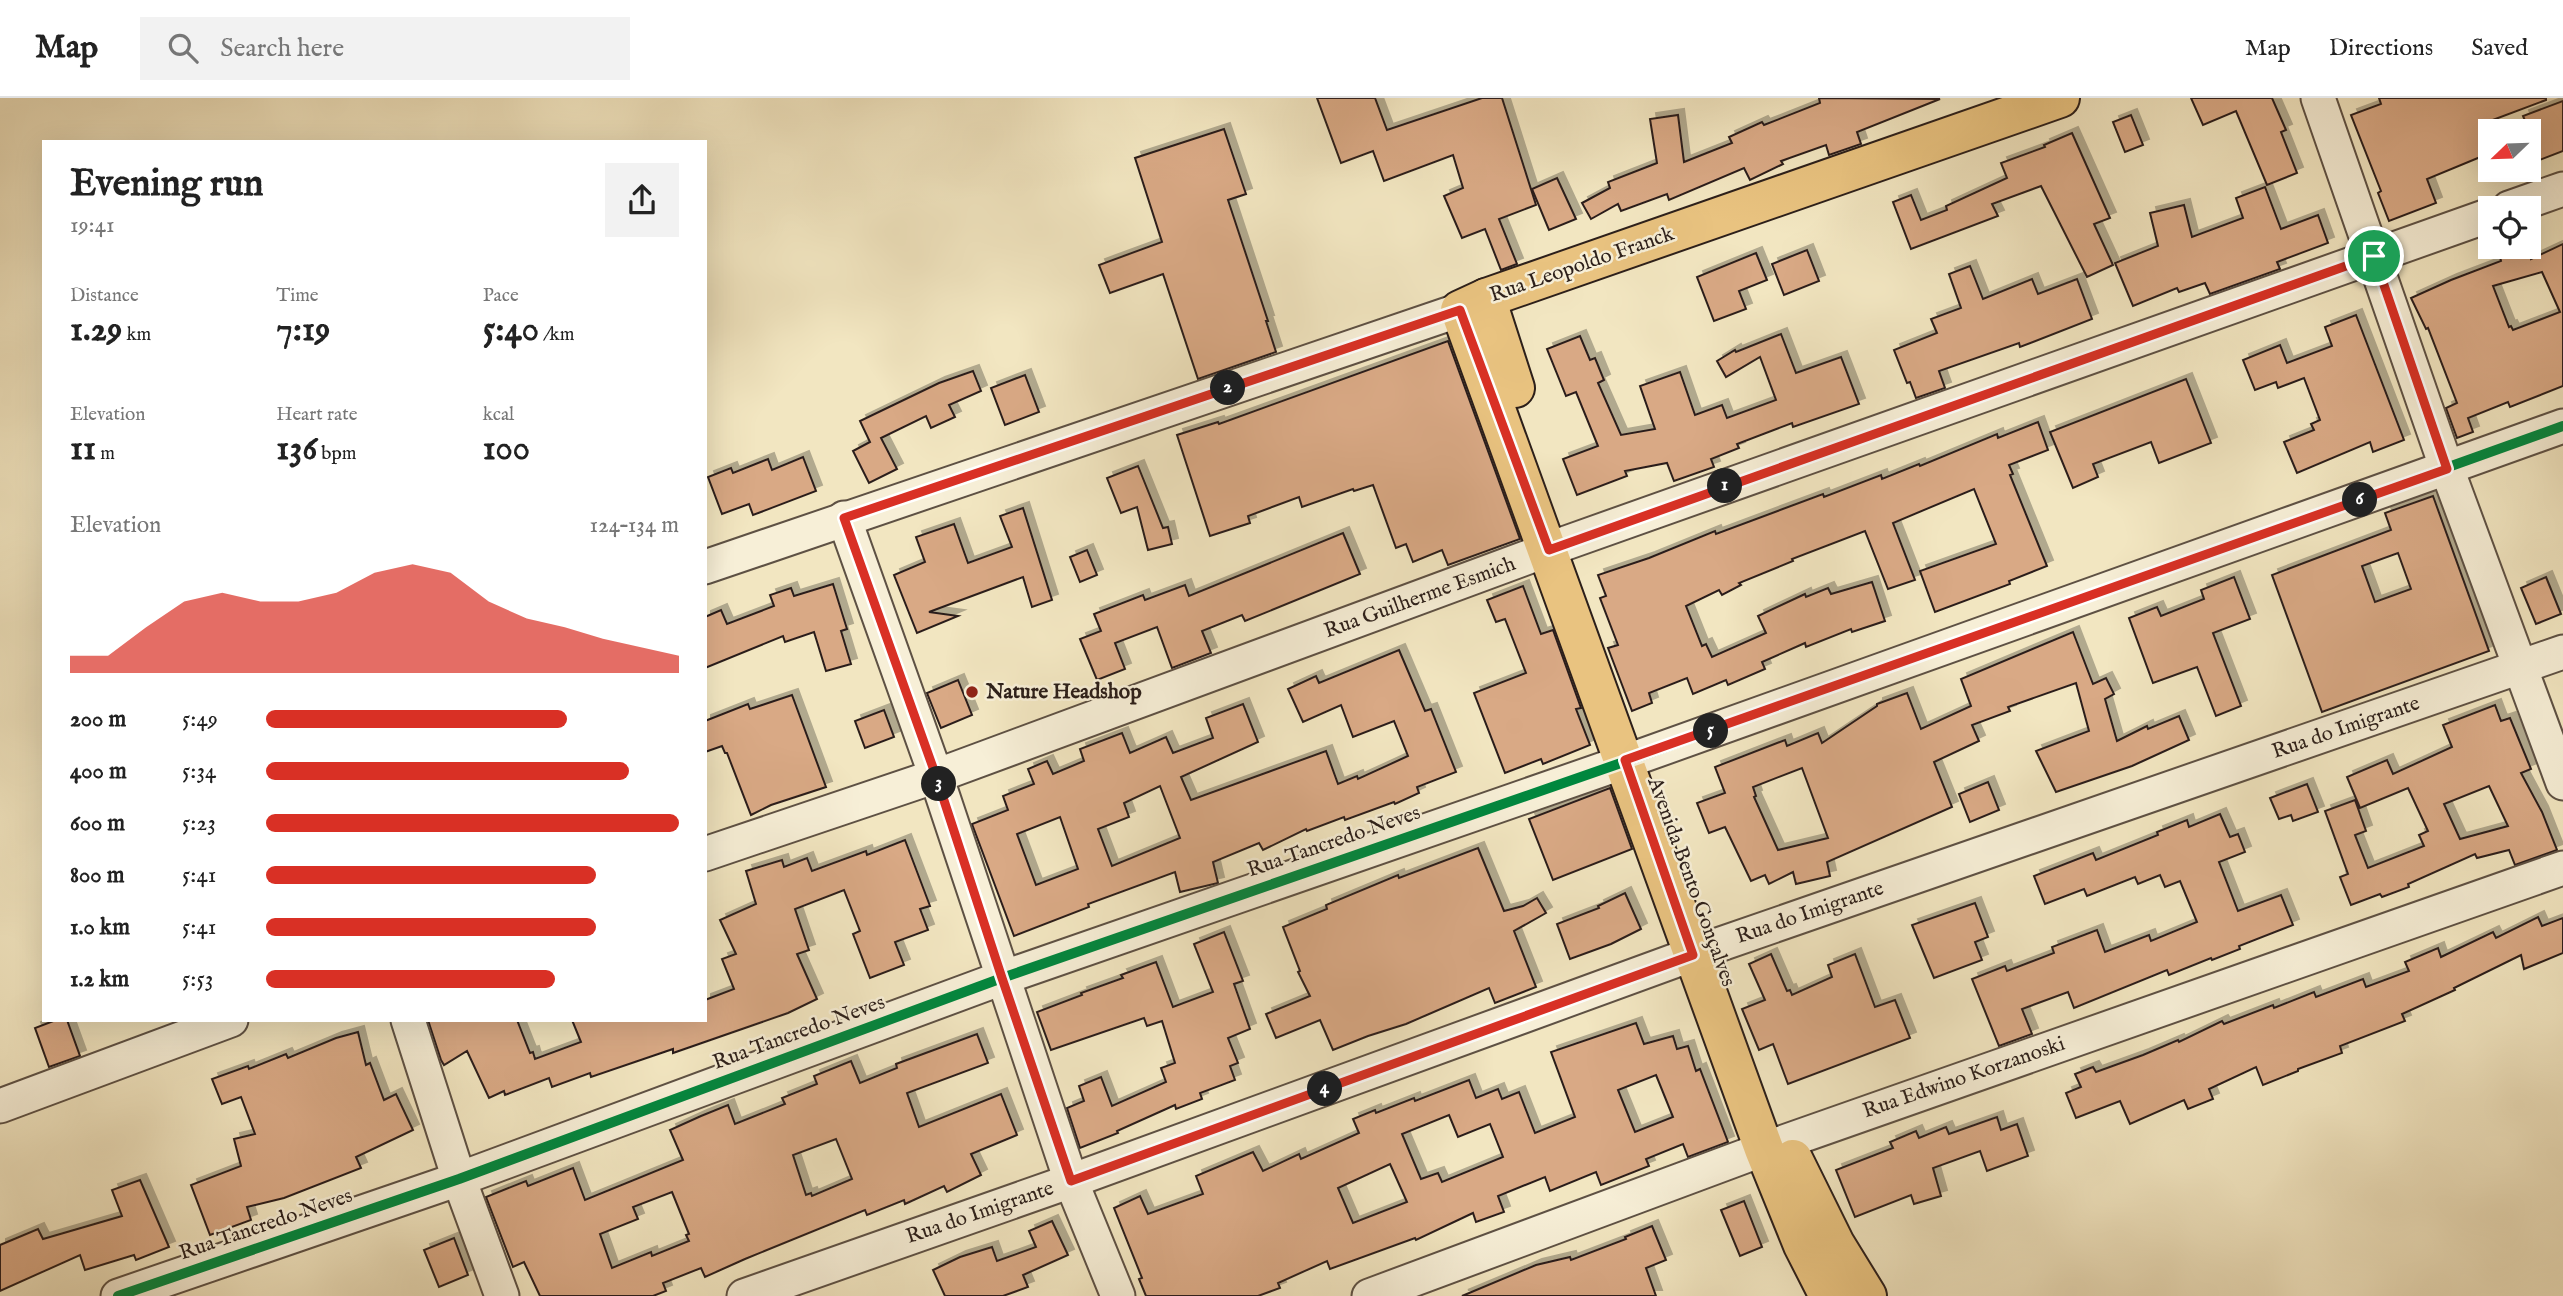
<!DOCTYPE html>
<html lang="en">
<head>
<meta charset="utf-8">
<style>
	body { margin:0; font-family:"IM FELL English",serif; background:#f2f2f2; color:#222; height:100vh; display:flex; flex-direction:column; font-size:26px; white-space:nowrap }
	* { box-sizing:border-box; margin:0 }
	p { font-size:23px; color:#767676 }
	.icon { flex:none; width:38px; height:38px; fill:none; stroke:currentColor; stroke-width:2; stroke-linecap:round; stroke-linejoin:round }
	.map { position:relative; flex:1; overflow:hidden }
	.sheet { position:absolute; left:42px; top:42px; width:665px; height:882px; display:flex; flex-direction:column; background:#fff; border-radius:0px; box-shadow:0 7px 28px #0002 }
	.sheet>* { flex:none }
	.needle { width:46px; rotate:247deg }
	.controls { position:absolute; left:2478px; top:21px; display:grid; gap:14px }
	.controls a { display:grid; place-items:center; width:63px; height:63px; border-radius:0px; background:#fff; box-shadow:0 7px 28px #0002; font-size:35px }
	.pin { position:absolute; display:grid; place-items:center; width:60px; height:60px; color:#fff; margin:-30px; border:4px solid #fff; border-radius:50%; box-shadow:0 2px 7px #0007 }
	.km { position:absolute; width:35px; height:35px; margin:-18px; border-radius:50%; background:#222; color:#fff; font-size:19px; line-height:35px; text-align:center }
	.round { display:grid; place-items:center; flex:none; width:74px; height:74px; border-radius:0px; background:#f2f2f2 }
	.overview { display:flex; align-items:center; justify-content:space-between; height:119px; padding:0 28px }
	h1 { font-size:38px; font-weight:700; line-height:52px }
	.metrics { display:grid; grid-template-columns:repeat(3,1fr); gap:10px; height:119px; padding:7px 28px }
	.metrics div { display:grid; align-content:center }
	.metrics b { font-size:35px; font-weight:700 }
	.metrics small { font-size:19px; font-weight:400 }
	.metrics p { font-size:19px }
	.chart { height:196px; padding:14px 28px }
	.chart p { display:flex; justify-content:space-between }
	.chart svg { width:100%; height:126px; margin-top:7px; fill:#d93025; opacity:.7 }
	ul { padding:0 28px; list-style:none; font-size:23px }
	li { display:grid; grid-template-columns:112px 84px 1fr; align-items:center; height:52px }
	li i { height:18px; border-radius:9px; background:#d93025 }
	header { display:flex; align-items:center; gap:42px; box-sizing:border-box; height:98px; padding:0 35px; background:#fff; border-bottom:2px solid #e0e0e0 }
	header strong { font-size:33px }
	nav { display:flex; gap:38px; margin-inline-start:auto; font-size:24px }
	.search { width:490px; height:63px; background:#f2f2f2; display:flex; align-items:center; gap:18px; box-sizing:border-box; padding:0 24px; border-radius:0px; color:#767676; font-size:26px }
	.map>svg:first-child { display:block }
</style>
</head>
<body>
<header>
<strong>Map</strong>
<div class="search"><svg class="icon" aria-label="search" viewBox="0 0 24 24"><circle cx="10" cy="10" r="6"/><path d="M15 15l6 6"/></svg>Search here</div>
<nav><a>Map</a><a>Directions</a><a>Saved</a></nav>
</header>
<div class="map">
<svg width="2563" height="1198" viewBox="0 0 2563 1198">
	<defs>
		<filter id="shadow"><feDropShadow dx="6" dy="-6" stdDeviation="0" flood-color="#0004"/></filter>
	</defs>
	<rect width="100%" height="100%" fill="#f2e6c1"/>
	<filter id="stains"><feTurbulence type="fractalNoise" baseFrequency=".00286" numOctaves="4"/><feColorMatrix values="0 0 0 0 .2 0 0 0 0 .09 0 0 0 0 .02 0 0 0 .5 -.17"/></filter>
	<radialGradient id="worn" r=".72"><stop offset=".6" stop-color="#630" stop-opacity="0"/><stop offset="1" stop-color="#630" stop-opacity=".3"/></radialGradient>
	<!-- building -->
	<g fill="#d9a985" stroke="#2c1f1a" stroke-width="2" fill-rule="evenodd" filter="url(#shadow)">
		<path d="M1317 0H1375L1387 32 1482 0H1502L1536 107 1499 121 1517 166 1501 172 1485 131 1462 140 1444 98 1463 90 1453 57 1384 83 1373 53 1341 65Z"/>
		<path d="M1819 0 1940 1 1857 34 1861 46 1829 57 1826 47 1781 63 1783 66 1750 82 1744 70 1669 102 1667 96 1621 113 1618 106 1591 121 1582 105 1610 90 1608 84 1657 65 1650 21 1678 17 1684 64 1732 45 1729 39 1762 24 1764 27 1820 5Z"/>
		<path d="M2191 0H2272L2286 32 2281 34 2297 75 2267 87 2236 13 2203 27Z"/>
		<path d="M2379 0H2546V2L2490 23V55L2427 81 2436 105 2389 123 2378 95 2381 93 2351 17 2381 6Z"/>
		<path d="M2563 3V53L2529 66V32L2523 18Z"/>
		<path d="M2131 17 2143 47 2125 54 2113 24Z"/>
		<path d="M1224 31 1246 96 1228 102 1268 223H1266L1276 254 1198 281 1163 176 1110 195 1099 167 1162 144 1135 60Z"/>
		<path d="M2072 35 2110 120 2094 126 2113 167 2087 179 2041 88 1992 106 1998 118 1911 151 1893 104 1911 97 1921 122 1947 112 1946 108 2007 80 2001 65 2045 49 2044 47Z"/>
		<path d="M1557 80 1576 121 1549 132 1532 91Z"/>
		<path d="M2265 89 2281 131 2318 117 2328 145 2277 164 2280 171 2210 196 2205 185 2179 194 2177 190 2133 208 2115 165 2158 148 2150 115 2184 107 2192 139 2243 120 2236 100Z"/>
		<path d="M2563 146V288L2510 309 2508 304 2468 320 2473 334 2457 340 2446 310 2457 305 2428 230 2426 231 2411 200 2451 182 2501 163 2500 159 2529 151 2531 161ZM2542 174 2560 214 2513 232 2511 228 2509 229 2493 188Z"/>
		<path d="M1807 152 1819 183 1784 197 1772 166Z"/>
		<path d="M1756 155 1767 182 1739 193 1746 211 1714 223 1697 179Z"/>
		<path d="M1970 168 1983 201 2032 181 2038 196 2077 181 2092 221 2020 249 2019 245 1939 273 1945 290 1916 300 1910 284 1907 285 1894 252 1937 235 1931 221 1961 210 1949 176Z"/>
		<path d="M2356 217 2404 342 2373 354 2370 344 2297 375 2284 344 2314 332 2311 326 2320 322 2304 280 2278 290 2276 284 2255 292 2243 262 2280 247 2287 265 2332 248 2325 229Z"/>
		<path d="M1781 236 1796 275 1841 259 1859 306 1793 329 1792 325 1737 346 1739 350 1711 361 1714 369 1674 383 1667 365 1625 373 1627 378 1577 397 1563 361 1598 348 1576 294 1566 298 1547 251 1580 238 1590 262 1595 260 1604 282 1598 285 1621 337 1655 331 1640 288 1680 274 1695 317 1722 307 1727 320 1776 302 1760 259 1726 279 1717 263 1735 252 1736 254Z"/>
		<path d="M1448 243 1520 441 1448 467 1442 452 1413 464 1406 446 1396 450 1373 387 1354 393 1353 391 1302 409 1299 399 1248 418 1250 425 1210 438 1177 337 1218 324 1219 326Z"/>
		<path d="M973 273 981 293 949 307 955 319 931 330 926 318 881 340 897 371 869 385 853 353 870 344 860 323 939 285Z"/>
		<path d="M1025 277 1039 314 1005 327 991 290Z"/>
		<path d="M2186 281 2211 345 2159 365 2151 344 2093 366 2098 379 2073 390 2050 334Z"/>
		<path d="M2038 324 2048 352 2009 367 2013 376 2010 377 2047 468 2009 483 2010 486 1935 514 1920 473 1996 446 1974 391 1893 425 1915 482 1888 491 1865 433 1792 461 1793 463 1739 485 1741 487 1722 497 1719 492 1686 508 1702 548 1706 546 1712 559 1766 535 1758 518 1805 496 1806 499 1828 490 1831 496 1872 484 1885 523 1852 534 1851 531 1806 549 1805 545 1762 564 1765 571 1728 587 1726 582 1693 596 1687 580 1649 595 1652 605 1632 613 1608 550 1618 547 1600 500 1606 498 1598 477 1649 460 1715 433 1716 436 1823 396 1824 399 1881 377 1882 381 1919 366 1920 368 1997 336 1998 340Z"/>
		<path d="M803 359 816 393 753 417 749 406 722 416 708 379 731 370 733 375 768 361 772 372Z"/>
		<path d="M1138 368 1163 430 1168 429 1172 446 1148 452 1137 409 1121 415 1107 380Z"/>
		<path d="M2433 398 2489 553 2322 614 2272 477 2391 432 2385 415ZM2398 455 2411 491 2375 504 2362 468Z"/>
		<path d="M1023 410 1052 502 1032 509 1023 479 929 514 958 518 917 535 894 477 925 464 916 439 954 426 968 465 1012 449 1000 418Z"/>
		<path d="M1343 435 1360 476 1245 523 1242 517 1202 533 1211 555 1172 570 1157 529 1115 545 1125 571 1097 582 1080 541 1101 533 1094 516 1143 497 1145 502 1185 487 1189 498Z"/>
		<path d="M1087 452 1097 477 1080 484 1070 459Z"/>
		<path d="M2234 479 2250 521 2213 535 2241 608 2216 618 2197 569 2153 585 2129 520 2157 509 2161 518 2204 501 2201 492Z"/>
		<path d="M2546 479 2561 516 2536 526 2521 490Z"/>
		<path d="M833 486 847 531 841 533 851 566 826 573 814 534 785 544 783 538 705 570V519L721 512 727 526 774 508 770 497 791 490 794 498Z"/>
		<path d="M1523 488 1541 536 1553 532 1581 610 1576 611 1590 647 1543 666 1541 661 1505 675 1474 595 1526 575 1505 521 1496 524 1487 502Z"/>
		<path d="M2073 534 2093 586 2106 580 2114 596 2105 601 2117 643 2147 628 2148 631 2179 618 2189 642 2132 668 2056 694 2036 653 2089 633 2076 585 2008 609 2010 613 1972 627 1979 643 1934 664 1952 709 1827 764 1830 778 1796 786 1793 774 1769 786 1765 777 1751 783 1725 729 1709 735 1697 705 1725 695 1715 669 1785 642 1787 648 1818 635 1822 645 1877 608V606L1907 595 1921 631 1971 608 1961 581ZM1802 670 1828 740 1778 752 1754 699 1756 698 1753 689Z"/>
		<path d="M1399 552 1425 613 1431 611 1456 674 1417 689 1419 695 1395 706 1394 704 1345 722 1344 719 1307 733 1306 731 1263 752 1259 745 1213 764 1218 785 1180 794 1175 774 1088 806 1089 809 1014 838 972 726 1008 712 1003 698 1034 686 1028 671 1047 663 1053 676 1084 663 1080 651 1122 635 1130 655 1166 639 1173 655 1213 640 1206 620 1243 606 1258 644 1181 679 1191 702 1326 653 1338 686 1357 678 1358 681 1408 658 1394 623 1353 639 1341 607 1303 624 1288 591 1316 578 1319 585ZM1160 688 1180 740 1112 768 1098 731 1129 719 1124 705ZM1060 719 1078 771 1036 787 1017 736Z"/>
		<path d="M958 582 972 617 941 630 927 595Z"/>
		<path d="M792 597 826 689 771 707 751 717 727 655H725L722 648 705 654V623L748 606 750 611Z"/>
		<path d="M2495 607 2501 623 2510 620 2531 671 2521 675 2542 714 2557 752 2515 767 2509 752 2477 760 2475 756 2408 786 2409 789 2382 799 2380 796 2351 807 2340 779 2348 776 2325 713 2355 702 2366 733 2355 737 2368 770 2424 748 2419 737 2428 733 2408 690 2360 710 2347 679 2387 662 2393 676 2452 649 2443 627ZM2489 688 2508 728 2460 741 2444 706Z"/>
		<path d="M884 612 894 639 865 650 855 623Z"/>
		<path d="M1988 684 1999 712 1970 724 1959 696Z"/>
		<path d="M2307 686 2318 714 2293 723 2291 717 2279 721 2270 700Z"/>
		<path d="M1610 690 1632 751 1553 782 1529 721Z"/>
		<path d="M2220 716 2230 739 2238 736 2245 754 2219 764 2238 813 2281 797 2293 827 2239 848 2240 851 2212 862 2211 860 2169 877 2167 872 2074 910 2068 894 2022 911 2032 936 1999 948 1972 881 2005 868 2007 873 2054 855 2052 849 2097 832 2105 854 2149 837 2151 843 2197 824 2180 783 2165 789 2160 777 2138 786 2135 779 2087 798 2084 791 2045 806 2034 778 2093 755 2096 762 2158 737 2157 734 2187 722 2189 729Z"/>
		<path d="M905 742 930 808 920 811 928 832 895 844 904 867 870 880 853 836 860 833 844 792 795 811 809 852 797 856 817 901 788 915 673 955V951L591 979 590 975 552 989 549 980 505 997 504 993 489 1000 467 953 444 967 441 962 428 922H517L530 955 533 954 535 961 581 944 572 922H705V902L734 891 722 861 736 856 720 822 756 806 746 773 782 762 784 769 807 760 812 773 866 753 867 757Z"/>
		<path d="M1478 750 1504 813 1523 808 1537 800 1546 815 1514 833 1536 889 1495 905 1489 890 1406 926 1368 938 1333 952 1320 922 1276 940 1266 916 1310 898 1298 874 1300 873 1283 829 1327 811 1326 807 1398 777 1399 780Z"/>
		<path d="M1625 795 1641 831 1611 846 1570 861 1557 826 1599 810 1598 808Z"/>
		<path d="M1975 805 1988 839 1975 844 1982 862 1934 880 1912 827Z"/>
		<path d="M2538 819 2542 828 2563 820V855L2524 871 2521 857 2454 890 2455 892 2402 916 2405 923 2340 948 2342 955 2298 971V973L2263 987 2256 969 2209 991 2213 1001 2188 1011 2184 1002 2130 1026 2120 1003 2076 1020 2066 995 2081 989 2075 976 2093 969 2096 974 2143 957 2178 942 2179 944 2222 923 2224 926 2273 907 2274 910 2314 894 2316 899 2363 881 2366 889 2409 873 2405 864 2438 850 2441 859 2493 834 2496 840Z"/>
		<path d="M1224 834 1243 883 1234 886 1250 931 1228 940 1238 965 1230 968 1235 982 1200 995 1202 1001 1176 1011 1175 1007 1117 1033 1118 1035 1080 1050 1067 1010 1084 1003 1079 988 1101 979 1112 1008 1166 984 1161 970 1175 965 1162 923 1147 928 1144 920 1051 952 1037 914 1082 897 1081 895 1123 880 1121 877 1156 864 1173 909 1213 894 1194 846Z"/>
		<path d="M1771 856 1787 893 1790 892 1792 897 1832 879 1828 867 1855 856 1875 909 1895 902 1910 940 1788 986 1773 946 1759 952 1742 911 1765 902 1749 866Z"/>
		<path d="M56 922H67L80 958 49 969 35 930Z"/>
		<path d="M1636 925 1644 946 1673 938 1677 951 1688 948 1696 973 1700 971 1728 1044 1688 1059 1683 1046 1646 1061 1649 1068 1601 1087 1596 1074 1550 1093 1545 1079 1498 1098 1504 1114 1476 1124 1473 1115 1416 1142 1415 1140 1330 1171 1327 1163 1278 1185 1280 1190 1258 1198H1146L1139 1181 1142 1180 1114 1110 1140 1098 1148 1116 1203 1096 1196 1078 1253 1054 1263 1073 1299 1056 1301 1061 1359 1035 1353 1021 1375 1012 1376 1015 1414 1000 1415 1003 1469 982 1476 1000 1498 991 1502 1001 1519 994 1535 1035 1575 1019 1551 954ZM1656 977 1673 1019 1635 1034 1618 992ZM1449 1017 1458 1039 1490 1026 1503 1059 1442 1084 1438 1075 1421 1081 1402 1036ZM1390 1066 1407 1104 1353 1125 1338 1090Z"/>
		<path d="M358 934 366 967 370 965 384 1002 396 996 413 1032 356 1059 361 1070 284 1100 247 1109 251 1122 210 1137 191 1087 241 1068 234 1041 255 1036 241 999 222 1006 212 981 248 968 249 971 286 956 288 960 336 940Z"/>
		<path d="M977 936 988 965 907 995 919 1029 1001 996 1017 1037 971 1056 981 1077 947 1094 944 1088 905 1106 904 1102 867 1117 865 1112 745 1161 705 1179 701 1170 663 1185 666 1193 653 1198H540L524 1164 513 1169 486 1099 526 1083 528 1088 573 1070 585 1102 683 1062 670 1032 701 1018 728 1007 735 1026 785 1006 782 1000 817 986 814 978 851 963 860 985 897 970 896 966ZM836 1041 852 1081 812 1098 811 1095 806 1097 793 1057ZM672 1094 689 1136 686 1137 689 1143 652 1158 651 1154 612 1170 600 1136 638 1121 633 1109Z"/>
		<path d="M1997 1019 2001 1032 2017 1026 2028 1058 1987 1073 1980 1053 1933 1070 1941 1098 1914 1106 1911 1097 1855 1119 1836 1072 1893 1050 1890 1044 1916 1033 1919 1040 1946 1029 1949 1036Z"/>
		<path d="M140 1082 169 1149 136 1162 134 1157 85 1172 80 1157 0 1193V1147L38 1131 43 1141 122 1118 112 1092Z"/>
		<path d="M1744 1103 1762 1149 1740 1158 1721 1112Z"/>
		<path d="M1052 1123 1068 1157 1023 1177 1028 1189 1003 1198H945L933 1172 960 1159 992 1149 997 1163 1036 1149 1029 1133Z"/>
		<path d="M1652 1128 1666 1162 1646 1170 1656 1198H1462L1536 1167 1570 1159 1571 1162 1626 1141 1625 1139Z"/>
		<path d="M454 1140 468 1177 439 1189 424 1152Z"/>
	</g>
	<g fill="none" stroke-linecap="round" stroke-linejoin="round">
		<defs>
			<g id="minor">
				<path d="M2318 0 2447 371 2563 685"/>
				<path d="M2509 110 2563 91"/>
				<path d="M844 420 936 678 1071 1083 1118 1198"/>
				<path d="M705 469 1460 212"/>
				<path d="M705 756 936 678 1566 445 2490 117"/>
				<path d="M408 922 459 1081 502 1198"/>
				<path d="M0 1008 231 922"/>
				<path d="M118 1198 459 1081 1002 880 1644 657 2563 328"/>
				<path d="M744 1198 1071 1083 1715 848 2563 554"/>
				<path d="M1369 1198 1764 1051 2563 770"/>
			</g>
			<g id="major">
				<path d="M1486 200 1515 290"/>
				<path d="M1793 1061 1835 1146 1867 1198"/>
				<path d="M1829 1198 1803 1147 1764 1051 1460 212 1486 200 2060 0"/>
			</g>
		</defs>
		<!-- minor casing -->
		<use href="#minor" stroke="#5e5144" stroke-width="37"/>
		<!-- major casing -->
		<use href="#major" stroke="#2c1f1a" stroke-width="42"/>
		<!-- minor -->
		<use href="#minor" stroke="#f7efd7" stroke-width="33"/>
		<!-- major -->
		<use href="#major" stroke="#e9c380" stroke-width="38"/>
		<defs>
			<path id="cycleway" d="M118 1198 459 1081 1002 880 1644 657 2563 328"/>
		</defs>
		<!-- cycleway casing -->
		<use href="#cycleway" stroke="#f7efd7" stroke-width="15"/>
		<!-- cycleway -->
		<use href="#cycleway" stroke="#00873e" stroke-width="10"/>
	</g>
	<g fill="none" stroke-linecap="round" stroke-linejoin="round">
		<defs>
			<path id="route" d="M2374 158 2447 371 1625 662 1693 857 1071 1083 1002 880 936 678 844 420 1460 212 1549 452Z"/>
		</defs>
		<!-- route casing -->
		<use href="#route" stroke="#fff" stroke-width="14"/>
		<!-- route -->
		<use href="#route" stroke="#d93025" stroke-width="9"/>
	</g>
	<!-- markers -->
	<circle fill="#8f2418" stroke="#f7efd7" stroke-width="2.5" cx="972" cy="594" r="7"/>
	<g text-anchor="middle" dominant-baseline="central" stroke-width="5" stroke-linejoin="round" paint-order="stroke">
		<!-- street labels -->
		<g font-size="21" fill="#2c1f1a" stroke="#f7efd7">
			<text transform="translate(1582 167) rotate(-19)">Rua Leopoldo Franck</text>
			<text transform="translate(1420 500) rotate(-20)">Rua Guilherme Esmich</text>
			<text transform="translate(2346 630) rotate(-19)">Rua do Imigrante</text>
			<text transform="translate(1334 744) rotate(-19)">Rua Tancredo Neves</text>
			<text transform="translate(1691 784) rotate(70)">Avenida Bento Gonçalves</text>
			<text transform="translate(1810 815) rotate(-19)">Rua do Imigrante</text>
			<text transform="translate(799 935) rotate(-20)">Rua Tancredo Neves</text>
			<text transform="translate(1964 980) rotate(-19)">Rua Edwino Korzanoski</text>
			<text transform="translate(980 1115) rotate(-19)">Rua do Imigrante</text>
			<text transform="translate(266 1127) rotate(-19)">Rua Tancredo Neves</text>
		</g>
		<!-- poi labels -->
		<g font-size="21" font-weight="bold" fill="#2c1f1a" stroke="#f7efd7" text-anchor="start">
			<text x="986" y="594">Nature Headshop</text>
		</g>
	</g>
	<rect width="100%" height="100%" filter="url(#stains)"/>
	<rect width="100%" height="100%" fill="url(#worn)"/>
</svg>
<div class="controls">
<a><svg class="needle" viewBox="-14 -14 28 28"><path d="M0-13l5 13h-10z" fill="#e53935"/><path d="M0 13l5-13h-10z" fill="#767676"/></svg></a>
<a><svg class="icon" aria-label="locate" viewBox="0 0 24 24"><circle cx="12" cy="12" r="6"/><path d="M12 2v4M12 18v4M2 12h4M18 12h4"/></svg></a>
</div>
<div class="pin" style="left:2374px;top:158px;background:#1e9e55"><svg class="icon" aria-label="arrive" viewBox="0 0 24 24"><path d="M6 21V4h12l-3 4 3 4H6"/></svg></div>
<b class="km" style="left:1725px;top:388px">1</b>
<b class="km" style="left:1228px;top:290px">2</b>
<b class="km" style="left:939px;top:686px">3</b>
<b class="km" style="left:1325px;top:991px">4</b>
<b class="km" style="left:1711px;top:633px">5</b>
<b class="km" style="left:2360px;top:402px">6</b>
<section class="sheet">
<div class="overview"><div><h1>Evening run</h1><p>19:41</p></div><a class="round"><svg class="icon" aria-label="share" viewBox="0 0 24 24"><path d="M12 15V3M7 8l5-5 5 5M5 13v7h14v-7"/></svg></a></div>
<div class="metrics">
<div><p>Distance</p><b>1.29<small> km</small></b></div>
<div><p>Time</p><b>7:19</b></div>
<div><p>Pace</p><b>5:40<small> /km</small></b></div>
</div>
<div class="metrics">
<div><p>Elevation</p><b>11<small> m</small></b></div>
<div><p>Heart rate</p><b>136<small> bpm</small></b></div>
<div><p>kcal</p><b>100</b></div>
</div>
<div class="chart"><p><span>Elevation</span>124–134 m</p>
<svg viewBox="0 0 160 44" preserveAspectRatio="none"><path d="M0 44V38L10 38L20 28L30 19L40 16L50 19L60 19L70 16L80 9L90 6L100 9L110 19L120 25L130 28L140 32L150 35L160 38V44z"/></svg>
</div>
<ul>
<li><b>200 m</b>5:49<i style="width:73%"></i></li>
<li><b>400 m</b>5:34<i style="width:88%"></i></li>
<li><b>600 m</b>5:23<i style="width:100%"></i></li>
<li><b>800 m</b>5:41<i style="width:80%"></i></li>
<li><b>1.0 km</b>5:41<i style="width:80%"></i></li>
<li><b>1.2 km</b>5:53<i style="width:70%"></i></li>
</ul>
</section>
</div>
</body>
</html>
